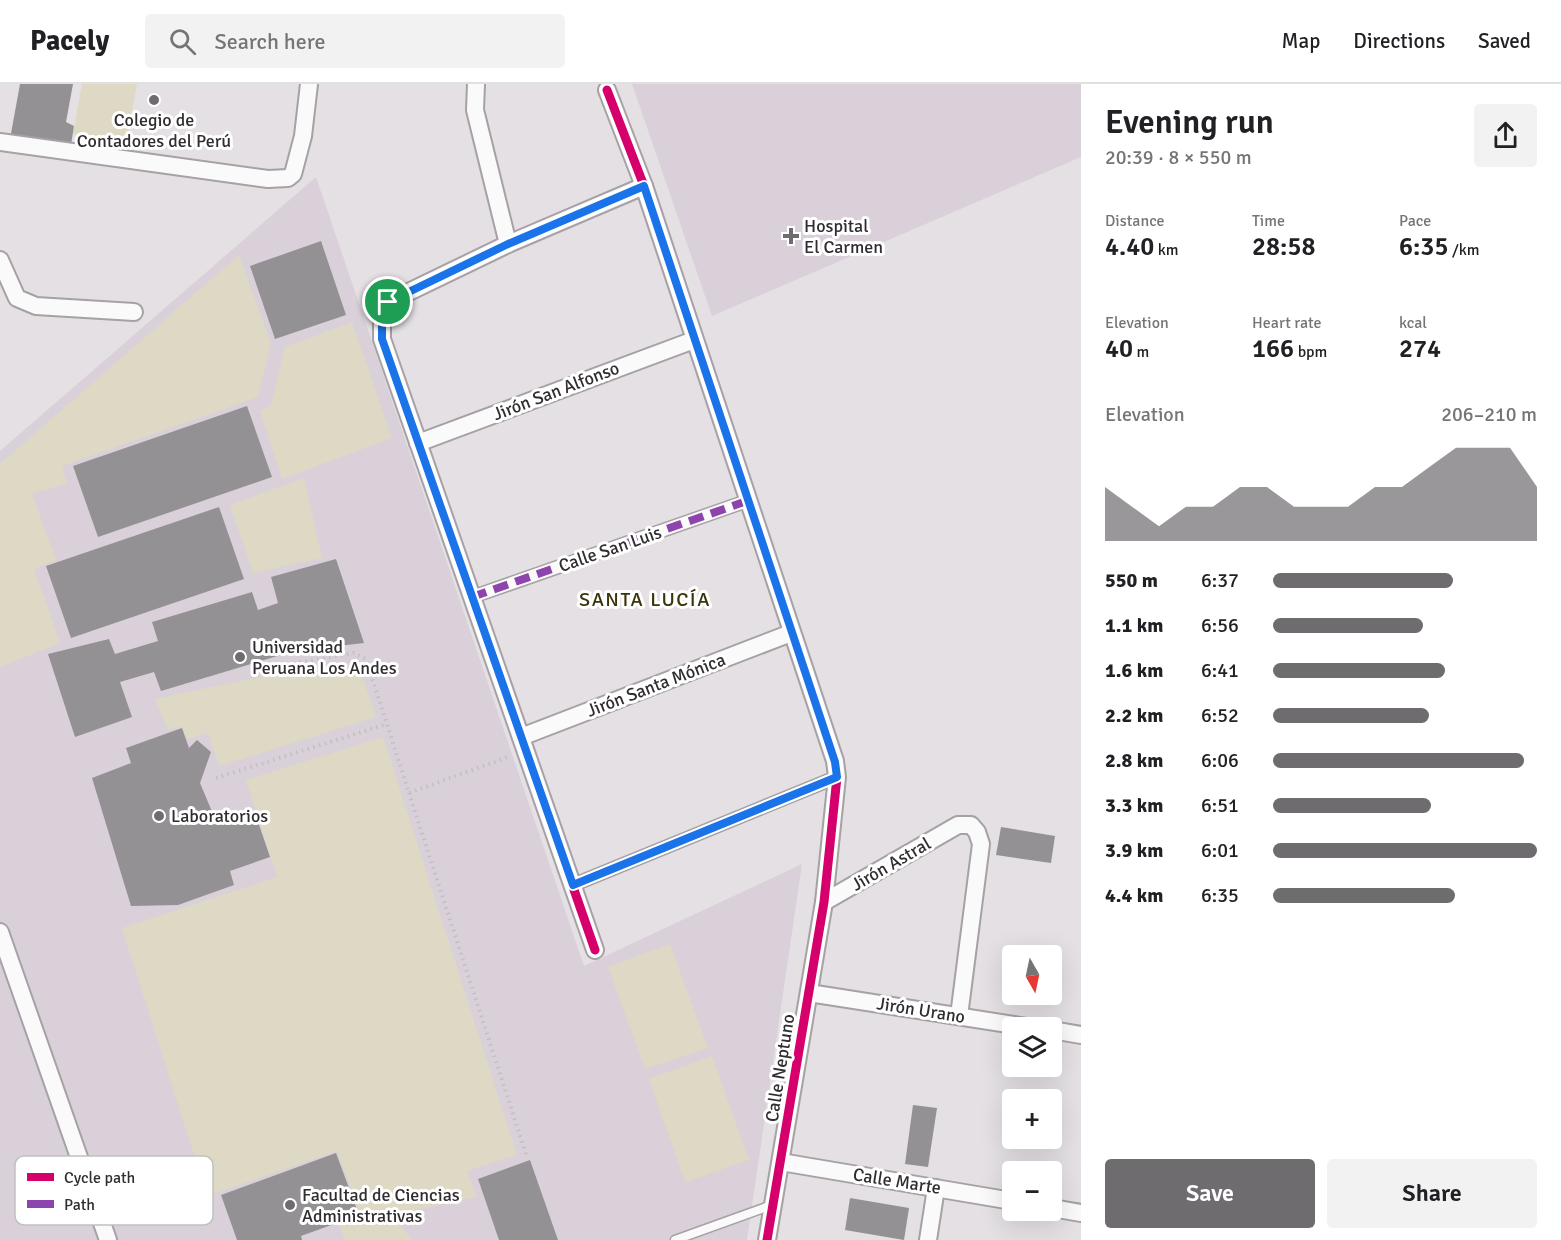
<!DOCTYPE html>
<html lang="en">
<head>
<meta charset="utf-8">
<style>
	body { margin:0; font-family:Signika,sans-serif; background:#f2f2f2; color:#202124; height:100vh; display:flex; flex-direction:column; font-size:22px; white-space:nowrap }
	* { box-sizing:border-box; margin:0 }
	p { font-size:20px; color:#757577 }
	.icon { flex:none; width:33px; height:33px; fill:none; stroke:currentColor; stroke-width:2; stroke-linecap:round; stroke-linejoin:round }
	.map { position:relative; flex:1; overflow:hidden }
	.sheet { display:flex; flex-direction:column; background:#fff; width:480px }
	.sheet>* { flex:none }
	.needle { width:39px; rotate:171deg }
	.controls { position:absolute; left:1002px; top:861px; display:grid; gap:12px }
	.controls a { display:grid; place-items:center; width:60px; height:60px; border-radius:6px; background:#fff; box-shadow:0 6px 24px #0002; font-size:30px }
	.pin { position:absolute; display:grid; place-items:center; width:51px; height:51px; color:#fff; margin:-26px; border:3px solid #fff; border-radius:50%; box-shadow:0 2px 6px #0007 }
	.round { display:grid; place-items:center; flex:none; width:63px; height:63px; border-radius:6px; background:#f2f2f2 }
	.head { display:flex; align-items:center; justify-content:space-between; height:102px; padding:0 24px }
	h1 { font-size:33px; font-weight:600; line-height:45px }
	.metrics { display:grid; grid-template-columns:repeat(3,1fr); gap:9px; height:102px; padding:6px 24px }
	.metrics div { display:grid; align-content:center }
	.metrics b { font-size:26px; font-weight:600 }
	.metrics small { font-size:16px; font-weight:400 }
	.metrics p { font-size:16px }
	.chart { height:168px; padding:12px 24px }
	.chart p { display:flex; justify-content:space-between }
	.chart svg { width:100%; height:108px; margin-top:6px; fill:#6f6c6f; opacity:.7 }
	.cta { display:flex; gap:12px; margin-top:auto; padding:12px 24px }
	.cta a { flex:1; height:69px; border-radius:6px; background:#6f6c6f; color:#fff; font-size:24px; font-weight:600; line-height:69px; text-align:center }
	.cta a+a { background:#f2f2f2; color:#202124 }
	ul { padding:0 24px; list-style:none; font-size:20px }
	li { display:grid; grid-template-columns:96px 72px 1fr; align-items:center; height:45px }
	li i { height:15px; border-radius:8px; background:#6f6c6f }
	header { display:flex; align-items:center; gap:36px; box-sizing:border-box; height:84px; padding:0 30px; background:#fff; border-bottom:2px solid #e0e0e0 }
	header strong { font-size:28px }
	nav { display:flex; gap:33px; margin-inline-start:auto; font-size:21px }
	.search { width:420px; height:54px; background:#f2f2f2; display:flex; align-items:center; gap:15px; box-sizing:border-box; padding:0 21px; border-radius:6px; color:#757577; font-size:22px }
	main { display:flex; flex:1; min-height:0 }
	.map>svg:first-child { display:block }
</style>
</head>
<body>
<header>
<strong>Pacely</strong>
<div class="search"><svg class="icon" aria-label="search" viewBox="0 0 24 24"><circle cx="10" cy="10" r="6"/><path d="M15 15l6 6"/></svg>Search here</div>
<nav><a>Map</a><a>Directions</a><a>Saved</a></nav>
</header>
<main>
<div class="map">
<svg width="1081" height="1156" viewBox="0 0 1081 1156">
	<rect width="100%" height="100%" fill="#e4e0e4"/>
	<!-- built -->
	<g fill="#dad0d9">
		<path d="M632 0H1081V73L712 232Z"/>
		<path d="M316 93 584 882 802 780 747 1156H0V367Z"/>
	</g>
	<!-- green -->
	<g fill="#ded9c4">
		<path d="M82 0H137L126 60 73 50Z"/>
		<path d="M239 171 271 260 258 313 62 382 67 399 32 410 56 476 34 485 60 559 0 583V380Z"/>
		<path d="M352 238 392 354 282 395 260 327 271 321 285 263Z"/>
		<path d="M304 394 322 474 253 489 230 421Z"/>
		<path d="M359 582 376 633 219 682 208 649 188 655 180 642 168 646 155 615 254 594Z"/>
		<path d="M383 653 517 1071 467 1087 477 1113 392 1131 412 1156H345L339 1141 361 1131 337 1067 207 1112 122 844 277 793 246 696Z"/>
		<path d="M670 860 708 964 645 985 608 883Z"/>
		<path d="M712 972 749 1076 685 1098 649 995Z"/>
	</g>
	<!-- building -->
	<g fill="#949194">
		<path d="M20 0H73L66 38 74 42 70 67 10 55Z"/>
		<path d="M321 157 346 231 275 255 250 182Z"/>
		<path d="M247 322 272 393 98 453 73 382Z"/>
		<path d="M219 423 244 495 71 554 46 482Z"/>
		<path d="M336 475 364 559 294 567 161 607 154 588 120 598 132 633 75 653 48 570 109 555 115 570 158 557 152 538 252 508 258 526 278 519 271 493Z"/>
		<path d="M182 644 189 664 197 656 211 668 200 699 216 737 254 726 270 773 230 787 234 801 178 821 131 822 92 694 131 679 126 664Z"/>
		<path d="M1001 743 1055 752 1051 779 996 771Z"/>
		<path d="M913 1021 937 1024 928 1083 905 1080Z"/>
		<path d="M336 1069 359 1131 301 1152 302 1156H237L221 1111Z"/>
		<path d="M530 1076 558 1156H499L478 1095Z"/>
		<path d="M850 1114 909 1124 904 1156 845 1146Z"/>
	</g>
	<g fill="none" stroke-linecap="round" stroke-linejoin="round">
		<defs>
			<path id="service" d="M675 1156 772 1121"/>
			<g id="pedestrian">
				<path d="M472 513 747 417"/>
				<path d="M573 801 837 693"/>
			</g>
			<g id="minor">
				<path d="M476 0 475 26 508 160"/>
				<path d="M607 6 644 102 835 677 837 693 824 818 767 1156"/>
				<path d="M0 58 268 95 288 94 293 90 303 52 309 0"/>
				<path d="M0 176 17 214 36 222 134 228"/>
				<path d="M418 359 694 256"/>
				<path d="M521 653 791 549"/>
				<path d="M824 818 958 741H971L977 748 981 760 959 932"/>
				<path d="M0 848 108 1156"/>
				<path d="M595 866 382 255V232L388 218 508 160 644 102"/>
				<path d="M809 909 1033 944"/>
				<path d="M1052 946 1081 951"/>
				<path d="M781 1078 1012 1117"/>
				<path d="M1052 1124 1081 1129"/>
				<path d="M928 1156 936 1104"/>
			</g>
		</defs>
		<!-- service casing -->
		<use href="#service" stroke="#a5a1a5" stroke-width="11"/>
		<!-- pedestrian casing -->
		<use href="#pedestrian" stroke="#a5a1a5" stroke-width="15"/>
		<!-- minor casing -->
		<use href="#minor" stroke="#a5a1a5" stroke-width="20"/>
		<!-- path -->
		<g stroke="#c1c0c1" stroke-width="4" stroke-dasharray="1.5 4.5" stroke-linecap="butt">
			<path d="M270 584 354 569 366 575 409 709 508 673"/>
			<path d="M216 694 387 640"/>
			<path d="M409 709 526 1070"/>
		</g>
		<!-- service -->
		<use href="#service" stroke="#fbfafb" stroke-width="8"/>
		<!-- pedestrian -->
		<use href="#pedestrian" stroke="#fbfafb" stroke-width="12"/>
		<!-- minor -->
		<use href="#minor" stroke="#fbfafb" stroke-width="16"/>
		<!-- quiet -->
		<g stroke="#8e44ad" stroke-width="8" stroke-dasharray="15 8" stroke-linecap="butt">
			<path d="M472 513 747 417"/>
			<path d="M573 801 837 693"/>
		</g>
		<defs>
			<g id="cycleway">
				<path d="M607 6 644 102 835 677 837 693 824 818 767 1156"/>
				<path d="M595 866 382 255V232L388 218 508 160 644 102"/>
			</g>
		</defs>
		<!-- cycleway casing -->
		<use href="#cycleway" stroke="#fff" stroke-width="13"/>
		<!-- cycleway -->
		<use href="#cycleway" stroke="#d6006c" stroke-width="9"/>
	</g>
	<g fill="none" stroke-linecap="round" stroke-linejoin="round">
		<defs>
			<path id="route" d="M644 102 835 678 837 693 573 801 382 255V232L388 218 508 160Z"/>
		</defs>
		<!-- route casing -->
		<use href="#route" stroke="#fff" stroke-width="12"/>
		<!-- route -->
		<use href="#route" stroke="#1a73e8" stroke-width="8"/>
	</g>
	<!-- markers -->
	<g fill="#6f6c6f" stroke="#fff" stroke-width="2">
		<circle cx="154" cy="16" r="6"/>
		<path d="M788 143h6v6h6v6h-6v6h-6v-6h-6v-6h6z"/>
		<circle cx="240" cy="573" r="6"/>
		<circle cx="159" cy="732" r="6"/>
		<circle cx="290" cy="1121" r="6"/>
	</g>
	<g text-anchor="middle" dominant-baseline="central" stroke-width="6" stroke-linejoin="round" paint-order="stroke">
		<!-- poi labels -->
		<g font-size="18" fill="#302d30" stroke="#fff" text-anchor="start">
			<text x="154" y="36" text-anchor="middle">Colegio de<tspan x="154" dy="21">Contadores del Perú</tspan></text>
			<text x="804" y="142">Hospital<tspan x="804" dy="21">El Carmen</tspan></text>
			<text x="252" y="563">Universidad<tspan x="252" dy="21">Peruana Los Andes</tspan></text>
			<text x="171" y="732">Laboratorios</text>
			<text x="302" y="1111">Facultad de Ciencias<tspan x="302" dy="21">Administrativas</tspan></text>
		</g>
		<!-- street labels -->
		<g font-size="18" fill="#302d30" stroke="#fff">
			<text transform="translate(556 307) rotate(-21)">Jirón San Alfonso</text>
			<text transform="translate(610 465) rotate(-19)">Calle San Luis</text>
			<text transform="translate(656 601) rotate(-21)">Jirón Santa Mónica</text>
			<text transform="translate(891 780) rotate(-30)">Jirón Astral</text>
			<text transform="translate(921 926) rotate(9)">Jirón Urano</text>
			<text transform="translate(780 984) rotate(-81)">Calle Neptuno</text>
			<text transform="translate(897 1097) rotate(9)">Calle Marte</text>
		</g>
		<!-- neighbourhood labels -->
		<g font-size="20" letter-spacing="1.5" fill="#3b3409" stroke="#fff">
			<text x="645" y="515">SANTA LUCÍA</text>
		</g>
	</g>
	<!-- legend -->
	<rect x="15" y="1072" width="198" height="69" rx="9" fill="#fff" stroke="#c1c0c1" stroke-width="1.5"/>
	<rect x="27" y="1089" width="27" height="8" fill="#d6006c"/>
	<rect x="27" y="1116" width="27" height="8" fill="#8e44ad"/>
	<g font-size="16" fill="#302d30">
		<text x="64" y="1099">Cycle path</text>
		<text x="64" y="1126">Path</text>
	</g>
</svg>
<div class="controls">
<a><svg class="needle" viewBox="-14 -14 28 28"><path d="M0-13l5 13h-10z" fill="#e53935"/><path d="M0 13l5-13h-10z" fill="#757577"/></svg></a>
<a><svg class="icon" aria-label="layers" viewBox="0 0 24 24"><path d="M12 4l9 5-9 5-9-5zM3 14l9 5 9-5"/></svg></a>
<a>+</a>
<a>−</a>
</div>
<div class="pin" style="left:388px;top:218px;background:#1e9e55"><svg class="icon" aria-label="arrive" viewBox="0 0 24 24"><path d="M6 21V4h12l-3 4 3 4H6"/></svg></div>
</div>
<section class="sheet">
<div class="head"><div><h1>Evening run</h1><p>20:39 · 8 × 550 m</p></div><a class="round"><svg class="icon" aria-label="share" viewBox="0 0 24 24"><path d="M12 15V3M7 8l5-5 5 5M5 13v7h14v-7"/></svg></a></div>
<div class="metrics">
<div><p>Distance</p><b>4.40<small> km</small></b></div>
<div><p>Time</p><b>28:58</b></div>
<div><p>Pace</p><b>6:35<small> /km</small></b></div>
</div>
<div class="metrics">
<div><p>Elevation</p><b>40<small> m</small></b></div>
<div><p>Heart rate</p><b>166<small> bpm</small></b></div>
<div><p>kcal</p><b>274</b></div>
</div>
<div class="chart"><p><span>Elevation</span>206–210 m</p>
<svg viewBox="0 0 160 44" preserveAspectRatio="none"><path d="M0 44V22L10 30L20 38L30 30L40 30L50 22L60 22L70 30L80 30L90 30L100 22L110 22L120 14L130 6L140 6L150 6L160 22V44z"/></svg>
</div>
<ul>
<li><b>550 m</b>6:37<i style="width:68%"></i></li>
<li><b>1.1 km</b>6:56<i style="width:57%"></i></li>
<li><b>1.6 km</b>6:41<i style="width:65%"></i></li>
<li><b>2.2 km</b>6:52<i style="width:59%"></i></li>
<li><b>2.8 km</b>6:06<i style="width:95%"></i></li>
<li><b>3.3 km</b>6:51<i style="width:60%"></i></li>
<li><b>3.9 km</b>6:01<i style="width:100%"></i></li>
<li><b>4.4 km</b>6:35<i style="width:69%"></i></li>
</ul>
<div class="cta"><a>Save</a><a>Share</a></div>
</section>
</main>
</body>
</html>
